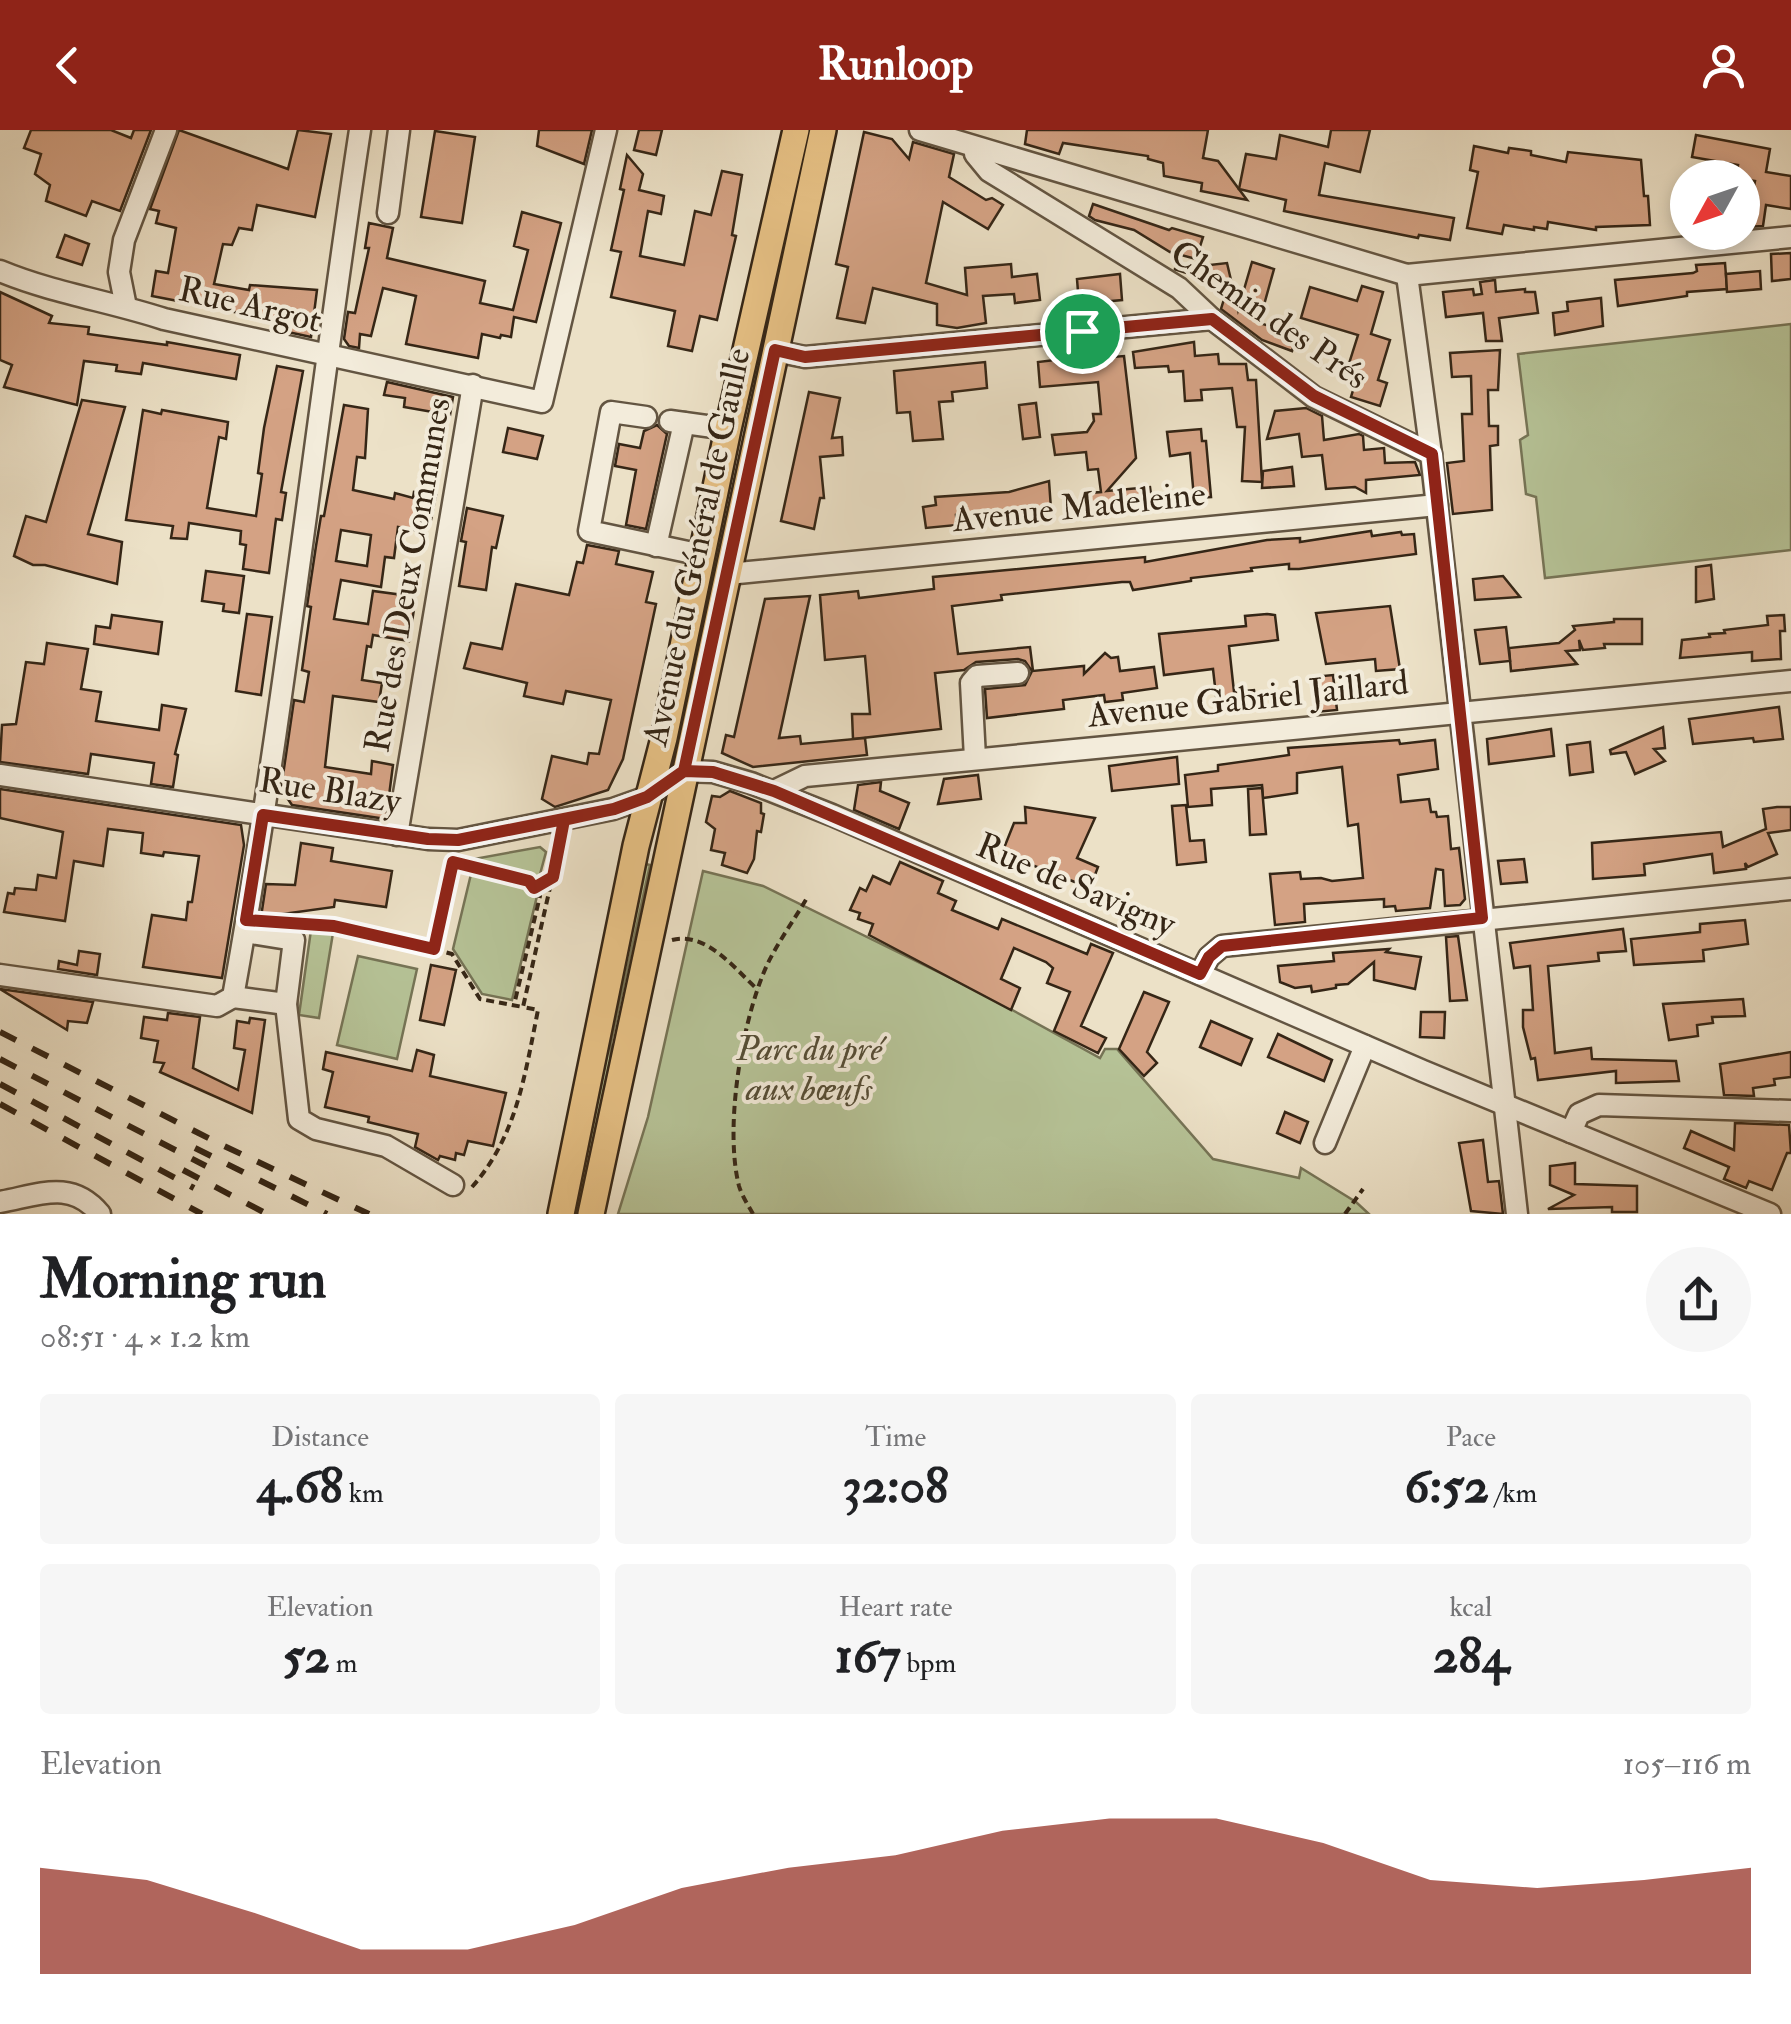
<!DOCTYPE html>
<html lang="en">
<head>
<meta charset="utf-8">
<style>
	body { margin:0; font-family:"IM FELL Double Pica",serif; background:#f6f6f6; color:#202124; height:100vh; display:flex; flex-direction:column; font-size:38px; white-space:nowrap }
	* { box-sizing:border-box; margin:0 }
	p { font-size:32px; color:#757577 }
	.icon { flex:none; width:55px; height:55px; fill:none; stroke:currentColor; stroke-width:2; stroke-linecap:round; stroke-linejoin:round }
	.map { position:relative; height:1084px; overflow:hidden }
	.sheet { display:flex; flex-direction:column; background:#fff; flex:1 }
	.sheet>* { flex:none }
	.needle { width:65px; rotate:230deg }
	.tools { position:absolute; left:1670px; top:30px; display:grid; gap:20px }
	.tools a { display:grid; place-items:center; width:90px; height:90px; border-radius:50%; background:#fff; box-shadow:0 5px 15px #0003; font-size:50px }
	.pin { position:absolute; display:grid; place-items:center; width:85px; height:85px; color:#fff; margin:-42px; border:5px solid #fff; border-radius:50%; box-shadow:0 2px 10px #0007 }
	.round { display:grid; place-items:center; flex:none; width:105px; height:105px; border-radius:52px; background:#f6f6f6 }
	.overview { display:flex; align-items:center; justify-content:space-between; height:170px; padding:0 40px }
	h1 { font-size:55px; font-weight:800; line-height:75px }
	.figures { display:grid; grid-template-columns:repeat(3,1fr); gap:15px; height:170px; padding:10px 40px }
	.figures div { display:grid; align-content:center; border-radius:10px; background:#f6f6f6; text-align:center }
	.figures b { font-size:50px; font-weight:800 }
	.figures small { font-size:28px; font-weight:400 }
	.figures p { font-size:28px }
	.chart { height:280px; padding:20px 40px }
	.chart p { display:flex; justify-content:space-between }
	.chart svg { width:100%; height:180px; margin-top:10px; fill:#8f2418; opacity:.7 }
	header { display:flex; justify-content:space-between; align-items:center; height:130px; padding:0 40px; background:#8f2418; color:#fff; font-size:45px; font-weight:800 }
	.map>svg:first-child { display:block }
</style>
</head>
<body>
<header><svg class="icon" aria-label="back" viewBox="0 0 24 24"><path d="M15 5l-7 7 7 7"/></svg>Runloop<svg class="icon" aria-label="person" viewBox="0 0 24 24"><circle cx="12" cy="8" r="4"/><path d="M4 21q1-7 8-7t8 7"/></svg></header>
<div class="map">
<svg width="1791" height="1084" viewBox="0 0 1791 1084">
	<rect width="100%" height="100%" fill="#ece1c7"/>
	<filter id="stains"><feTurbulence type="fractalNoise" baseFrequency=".002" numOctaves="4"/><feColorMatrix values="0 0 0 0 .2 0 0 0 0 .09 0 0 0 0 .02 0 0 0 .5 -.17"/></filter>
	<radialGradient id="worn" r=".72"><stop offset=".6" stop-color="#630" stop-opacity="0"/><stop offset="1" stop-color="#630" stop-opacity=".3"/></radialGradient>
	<!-- green -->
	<g fill="#b6c397" stroke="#767456" stroke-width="2.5">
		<path d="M1791 194V420L1545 448 1536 367 1526 364 1520 310 1528 305 1518 224Z"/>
		<path d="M540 717 546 722 539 748 473 733 474 729Z"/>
		<path d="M641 733 650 735 611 913 609 964 581 1084H570Z"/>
		<path d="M472 740 528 753 537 766 512 870 482 864 453 819Z"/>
		<path d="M703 741 763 756 983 864 1100 928 1105 919H1117L1213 1029 1299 1048 1301 1038 1356 1072 1369 1084H618L648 987Z"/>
		<path d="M311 800 333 803 319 888 299 885Z"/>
		<path d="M358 826 417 839 397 929 337 915Z"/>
	</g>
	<!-- building -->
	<g fill="#d4a284" stroke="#352616" stroke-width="2.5" fill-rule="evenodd">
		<path d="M31 0H111L131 8 134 0H151L120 81 92 71 86 86 46 71 50 55 35 44 41 24 24 18Z"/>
		<path d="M179 0 288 39 298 0 331 4 315 87 257 75 252 100 239 98 232 115 223 114 214 154 249 160 250 155 317 160 311 207 274 199 276 190 152 166 156 141 168 143 176 98 156 93 159 81 150 79Z"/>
		<path d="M539 0H592L584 34 537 16Z"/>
		<path d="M639 0H662L656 25 634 20Z"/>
		<path d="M1027 0H1208L1203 28 1218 31 1247 70 1201 61 1202 53 1164 46 1163 33 1148 29V26L1063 13 1059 24 1025 14Z"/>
		<path d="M1331 0H1370L1360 42 1325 33 1319 65 1454 88 1450 110 1419 105 1418 108 1284 81 1286 70 1239 59 1246 24 1276 29 1280 5 1328 17Z"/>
		<path d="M435 1 475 7 462 93 421 87Z"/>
		<path d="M864 2 892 9 909 29 913 12 954 24 949 47 986 70 992 68 1003 75 988 99 943 72 926 153 967 165 965 138 1011 134 1012 147 1037 144 1040 170 1015 173 1014 164 983 166 986 193 957 198 937 195V174L873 158 865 193 837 188 848 137 836 134Z"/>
		<path d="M1696 5 1770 19 1766 42 1791 46V79L1766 75 1763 96 1746 97 1755 51 1736 48 1738 35 1692 27Z"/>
		<path d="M1474 16 1508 23 1509 18 1531 21V25L1566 32 1568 22 1641 30 1644 66H1648L1650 95 1596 97V100L1548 92 1547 99 1534 97V100L1504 95 1502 104 1467 98 1478 42 1470 40Z"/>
		<path d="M627 25 643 44 639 60 664 66 661 84 648 81 640 126 684 135 695 81 711 85 722 41 742 45 732 105 736 106 717 190 700 186 692 221 668 216 675 181 611 167 621 122 611 120 624 60 620 59Z"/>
		<path d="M1093 74 1169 100 1172 98 1203 107 1196 129 1170 122 1134 100 1095 90 1089 86Z"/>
		<path d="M522 82 561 93 536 192 514 187 511 207 501 205 500 208 482 204 478 228 406 214 416 166 383 158 371 206 360 204 359 218 349 216 344 209 348 182 355 183 369 118H365L369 93 393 98 387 128 485 151 480 173 513 180 528 120 514 116Z"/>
		<path d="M65 105 89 114 82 135 57 127Z"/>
		<path d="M1791 123V149L1772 151 1771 124Z"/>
		<path d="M1252 132 1274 139 1259 193 1297 204 1292 221 1262 210 1221 179 1228 156 1174 139 1227 133 1238 180Z"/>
		<path d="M1725 133 1727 159 1687 162V166L1618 176 1615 150 1693 143 1697 141 1696 135Z"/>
		<path d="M1760 141 1761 159 1727 162 1726 144Z"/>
		<path d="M1120 144 1122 170 1079 174 1077 149Z"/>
		<path d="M1495 150 1496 162 1525 159V162H1535L1538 183 1499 188 1502 211H1486L1483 183 1446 187 1443 162 1473 159 1474 165 1482 164 1480 152Z"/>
		<path d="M1362 156 1383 162 1371 204 1390 210 1378 250 1387 253 1380 276 1351 267 1358 244 1347 240 1358 205 1301 188 1310 157 1357 171Z"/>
		<path d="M0 162 52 186 49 193 89 197 88 204 167 215V212L240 225 236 249 143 233 141 244 116 241 117 235 84 231 77 275 4 257 12 235 0 230Z"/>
		<path d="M1601 168 1603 196 1555 205 1553 183 1568 181 1567 172Z"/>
		<path d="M1194 212 1195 226 1218 224 1219 234H1246L1248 250H1256L1262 352 1242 351 1245 297H1237L1232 258 1201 260 1202 270 1185 271 1183 241 1169 242 1168 236 1135 238 1133 222Z"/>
		<path d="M1500 220 1498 260H1488L1489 296H1498V315L1490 316 1492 380 1453 384 1447 333 1464 331 1462 284H1472L1471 246 1452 247 1450 223Z"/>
		<path d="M1088 226V229L1124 226 1136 328 1107 361 1150 357 1152 372 1091 378 1090 363 1101 362 1098 339 1088 340 1086 322 1055 325 1052 305 1087 302 1094 291 1093 284H1101L1098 252 1040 257 1038 232Z"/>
		<path d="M985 232 987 258 952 262 953 271 939 272 943 309 913 311 910 282 897 283 894 241Z"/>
		<path d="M277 236 303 241 281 362 286 363 282 390 276 389 269 443 243 439 246 415 240 414 241 401 189 393 187 409 171 408 173 396 126 390 143 280 161 284 162 280 228 292 226 309 219 307 207 378 256 386 262 344 258 343 264 298Z"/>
		<path d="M387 252 453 267 450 285 404 277 405 268 384 265Z"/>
		<path d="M809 262 840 268 832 308 842 307 843 325 820 327 824 368H820L814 399 781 391Z"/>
		<path d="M82 270 125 277 88 404 122 412 117 454 45 435H33L14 426 26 386 46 392Z"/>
		<path d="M1036 273 1040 307 1023 309 1019 275Z"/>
		<path d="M344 275 368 279 365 328 357 327 353 360 394 369 395 363 413 368 414 362 436 365 431 390 422 388 420 401 398 397 394 428 385 427 381 457 341 450 334 489 368 494 373 461 410 466 414 479 409 511 373 505 371 517 367 516 362 550 382 553 379 572 333 566 325 637 371 644 372 631 393 635 386 689 292 675 281 659 294 570 304 572 309 542 302 540 311 477 307 476 316 416 321 386H324ZM341 400 371 405 367 436 336 431Z"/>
		<path d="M1306 278 1322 286 1324 310 1359 304 1363 306 1364 320 1384 318 1385 333 1415 332 1420 345 1366 350V363L1355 357 1326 359 1322 325 1302 327 1299 304 1267 309 1275 281Z"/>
		<path d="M657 295 667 304 646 399 626 395 636 340 615 336 619 314 640 318 644 301Z"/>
		<path d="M508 298 543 306 537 329 503 322Z"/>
		<path d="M1201 299 1202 311H1206L1211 367 1194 368 1190 323 1170 326 1167 302Z"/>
		<path d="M1292 337 1294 356 1262 358 1263 341Z"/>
		<path d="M1049 351 1051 379 956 385 957 395 926 398 923 377 936 375 935 367 1009 362Z"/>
		<path d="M467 378 503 386 496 418 492 417 486 460 459 456 466 412 461 411Z"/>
		<path d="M1371 401 1372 406 1401 402 1402 405 1414 404 1416 424 1299 439H1289V434L1251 438 1252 441 1191 448V451L1133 460 1130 452H1122L1001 465 1002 470 952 476 958 524 1030 517 1033 541 1084 536V544L1105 523 1111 528 1118 527 1120 541 1154 537 1157 558 1122 563 1123 570 1105 572 1104 565 1063 570 1064 579 987 588 985 559 1025 555 1032 541 1025 531 1018 529 976 532 964 540 935 543 941 599 853 609 852 584H870L865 526 825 530 820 465 858 461 859 468 934 459 933 447 1145 427V432L1267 410 1300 408V412Z"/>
		<path d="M587 415 619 421 616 434 653 442 646 472 656 474 623 629 608 660 555 677 542 669 552 626 587 634 589 623 599 624 611 570 566 561 563 574 524 566 527 553 464 538 471 513 502 519 516 454 569 465 577 432 583 433Z"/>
		<path d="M1711 435 1714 469 1696 472V437Z"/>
		<path d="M206 441 244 446 239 483 223 481 224 474 202 471Z"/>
		<path d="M1503 446 1520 467 1475 470 1473 449Z"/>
		<path d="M810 466 779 608 800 606 801 614 865 608 867 625 753 637 722 623 726 605 734 607 765 469Z"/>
		<path d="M1390 476 1400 539 1376 541 1375 529 1326 534 1316 483Z"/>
		<path d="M247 484 272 487 261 565 236 561Z"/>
		<path d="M1267 484 1275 485 1278 510 1229 516 1234 562 1254 560 1257 578 1218 583 1213 539 1164 545 1159 504 1246 496 1245 486Z"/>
		<path d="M112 485 162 492 158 524 94 514 96 496 110 498Z"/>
		<path d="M1784 485 1785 501H1780L1781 529 1752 531V522L1680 528 1682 510 1710 507 1709 504 1725 503 1724 500 1768 495 1767 486Z"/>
		<path d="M1614 489H1642V514H1604L1605 518 1583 520 1579 510 1580 520 1566 521 1577 534 1511 541 1509 518 1559 513 1575 500 1573 496 1614 492Z"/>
		<path d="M1506 497 1510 531 1480 534 1475 500Z"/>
		<path d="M47 513 88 519 81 559 101 562 96 591 159 600 162 575 186 579 175 624 178 625 173 657 151 654 154 633 91 624 88 644 0 632 2 595 16 594 26 532 44 534Z"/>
		<path d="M1333 545 1337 580 1316 582 1312 547Z"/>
		<path d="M1779 577 1783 609 1754 612 1753 608 1693 614 1689 589Z"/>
		<path d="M1663 597 1665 618 1654 619 1665 631 1635 644 1626 622 1611 624 1610 620Z"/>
		<path d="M1551 599 1554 626 1489 634 1487 609Z"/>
		<path d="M1399 610 1400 614 1435 610 1438 639 1398 645 1401 672 1429 669 1431 682H1436L1437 687 1448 686 1451 719 1459 718 1465 769 1460 775 1445 776 1443 740 1436 739 1430 778 1396 781 1395 776 1384 777V769L1304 774 1305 792 1275 795 1270 744 1300 742 1301 749 1321 748 1332 751 1363 748 1358 694 1348 696 1342 637 1297 643V663L1263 668 1262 655 1211 659 1212 675 1188 677 1185 645 1218 641V635L1289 625 1288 618Z"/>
		<path d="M1590 612 1593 642 1570 645 1567 615Z"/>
		<path d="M1177 627 1179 654 1112 661 1109 636Z"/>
		<path d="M978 645 981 669 938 674 944 649Z"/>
		<path d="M881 652 880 661 909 673 899 699 854 680 858 655Z"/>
		<path d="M1262 658 1266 704 1250 705 1248 659Z"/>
		<path d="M0 659 241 695 244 715 222 848 143 837 152 785 186 790 188 772H192L199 726 164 722 163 726 141 723 143 703 108 699 103 736 74 731 65 791 4 782 8 763 14 764 15 758 36 760 38 745 56 748 63 702 0 688Z"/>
		<path d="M730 661 761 673V683L764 684 761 702 757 701 754 729 747 743 722 735 725 723 711 720 715 699 706 692 712 666 720 667Z"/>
		<path d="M1186 675 1190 711 1204 710 1206 732 1177 735 1172 676Z"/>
		<path d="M1025 677 1095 688 1077 728 1098 737 1090 758 1002 723 1014 693H1026Z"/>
		<path d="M1777 677H1791V700L1768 703 1777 724 1748 737 1745 733 1746 739 1714 743 1712 724 1644 734 1645 745 1593 749 1592 713 1721 702 1723 717 1766 699 1763 679Z"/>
		<path d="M301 713 333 718 331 731 392 741 386 777 335 770 334 777 261 787 266 754 295 755Z"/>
		<path d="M1524 729 1527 752 1501 754 1498 731Z"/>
		<path d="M900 732 943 751 938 763 956 771 952 780 998 799 1002 789 1087 824 1091 814 1113 823 1081 896 1106 908 1098 923 1054 901 1070 862 1047 853 1053 838 1046 832 1014 818 1001 849 1020 858 1011 880 869 805 873 794 858 789 860 783 850 780 860 758 866 761 873 746 890 754Z"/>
		<path d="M1745 790 1748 814 1703 820 1704 831 1634 835 1631 809 1700 802V794Z"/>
		<path d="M1623 799 1626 821 1598 823 1599 831 1548 836 1555 923 1591 918 1592 929 1676 931 1679 951 1616 953V941L1538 950 1535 928 1531 929 1523 897V880H1533L1530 836 1514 838 1510 813Z"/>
		<path d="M1458 806 1467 870 1450 871 1446 807Z"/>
		<path d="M1389 819 1386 822 1421 827 1415 859 1374 850V832L1348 854 1336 855V858L1312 862 1311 856 1295 858 1280 852 1278 836 1334 831 1333 823Z"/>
		<path d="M79 821 100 824 97 845 58 839 59 831 77 835Z"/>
		<path d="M431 835 456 840 444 895 420 890Z"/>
		<path d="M0 859 93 872 87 893 68 891 67 900Z"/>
		<path d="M1144 862 1169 872 1147 922 1157 933 1144 946 1119 919Z"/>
		<path d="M1743 869 1745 886 1712 887 1713 893 1697 895 1698 906 1669 910 1663 874Z"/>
		<path d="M1421 882H1445L1444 908 1420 907Z"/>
		<path d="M168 883 200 887 193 938 238 960 245 920 234 918 237 891 249 893 250 888 265 890 252 983 160 942 164 933 154 932 158 911 141 908 144 887 167 890Z"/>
		<path d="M1211 891 1252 909 1241 935 1200 917Z"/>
		<path d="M1278 904 1332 930 1324 951 1268 927Z"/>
		<path d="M417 920 434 925 430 946 506 963 493 1016 468 1011 464 1025 456 1023 455 1030 440 1026 438 1030 415 1017 418 1004 368 992 369 987 325 977 333 942 323 939 326 922 412 941Z"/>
		<path d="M1791 922V947L1774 949 1775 955 1753 958 1754 966 1724 965 1720 934Z"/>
		<path d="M1285 982 1308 992 1300 1013 1277 1003Z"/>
		<path d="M1735 993 1789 995 1791 1023H1787L1772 1060 1749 1051 1746 1058 1724 1049 1729 1037 1684 1018 1691 1001 1734 1020Z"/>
		<path d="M1483 1010 1488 1052 1499 1051 1503 1084 1471 1081 1459 1013Z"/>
		<path d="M1575 1033V1054L1637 1056V1082H1612V1077L1548 1079 1574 1065 1550 1055V1036Z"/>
	</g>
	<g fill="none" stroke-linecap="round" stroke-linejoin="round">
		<defs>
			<g id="minor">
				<path d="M920 0 1407 145 1791 107"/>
				<path d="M975 24 989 41 1179 158 1212 189 1314 267 1431 324"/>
				<path d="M388 83 399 0"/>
				<path d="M0 141C53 163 109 171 164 189L542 272 606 0"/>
				<path d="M1407 145 1431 324 1517 1084"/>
				<path d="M126 177 119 142 124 110 166 0"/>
				<path d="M775 221 805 227 1212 189"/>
				<path d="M646 287 611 282 589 401 702 425"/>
				<path d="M670 291 728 299"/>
				<path d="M656 416 684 293"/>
				<path d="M728 444 1437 375"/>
				<path d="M975 628 971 553 977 546 1018 543"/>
				<path d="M0 645 428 709 458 710 613 679 647 667 684 641 713 642 751 653 832 685 1423 941 1770 1084"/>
				<path d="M774 661 805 646 1791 551"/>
				<path d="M397 705 473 255"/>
				<path d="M1200 844 1209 827 1222 816 1791 759"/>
				<path d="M0 845 217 876 233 867C285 579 316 288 360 0"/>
				<path d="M233 867 286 874 294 810 245 802"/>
				<path d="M286 874 299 989 316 999 386 1016 453 1055"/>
				<path d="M1571 1002 1579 984 1599 975 1791 981"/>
				<path d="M1325 1013 1365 916"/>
				<path d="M0 1072C39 1065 71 1049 100 1084"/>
			</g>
			<g id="major">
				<path d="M561 1084 636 716 664 608 728 299 796 0"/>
				<path d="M591 1084 823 0"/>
			</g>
		</defs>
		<!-- minor casing -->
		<use href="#minor" stroke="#635542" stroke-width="25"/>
		<!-- major casing -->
		<use href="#major" stroke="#352616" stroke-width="30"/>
		<!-- path -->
		<g stroke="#352616" stroke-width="4" stroke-dasharray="8 5" stroke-linecap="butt">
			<path d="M453 732 529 751 540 766 514 875"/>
			<path d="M535 757 553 747"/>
			<path d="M306 792 334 796 434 819 453 732"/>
			<path d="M672 810C706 801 735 839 758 860"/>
			<path d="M434 819 452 824 480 869 523 877"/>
			<path d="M472 1057C517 1006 525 944 538 880L523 877 561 709"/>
			<path d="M753 1084C748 1075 742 1066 739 1056 724 997 742 890 767 835 778 812 794 790 807 768"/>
			<path d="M1345 1084 1363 1059"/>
		</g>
		<!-- minor -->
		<use href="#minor" stroke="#f3ecdb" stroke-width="20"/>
		<!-- major -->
		<use href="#major" stroke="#e6c084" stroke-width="25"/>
		<!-- rail -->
		<g stroke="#352616" stroke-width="6" stroke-dasharray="18 18" stroke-linecap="butt">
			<path d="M0 902 222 1015 369 1084"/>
			<path d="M0 929 206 1036"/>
			<path d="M0 954 194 1058"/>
			<path d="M0 974 202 1084"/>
			<path d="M195 1018 327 1084"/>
			<path d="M183 1040 267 1084"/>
		</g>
	</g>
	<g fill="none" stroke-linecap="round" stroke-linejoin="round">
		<defs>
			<path id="route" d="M1082 201 805 227 775 220 684 641 647 667 614 679 458 710 428 709 263 685 246 790 334 796 434 819 453 732 529 751 534 758 553 747 564 690 614 679 647 667 684 641 713 642 774 661 1200 844 1209 827 1222 816 1482 788 1432 324 1314 266 1212 189 1082 201"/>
		</defs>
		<!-- route casing -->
		<use href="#route" stroke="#fff" stroke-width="20"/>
		<!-- route -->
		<use href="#route" stroke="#8f2418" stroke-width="12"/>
	</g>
	<g text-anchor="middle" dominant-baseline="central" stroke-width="8" stroke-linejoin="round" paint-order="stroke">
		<!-- street labels -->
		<g font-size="35" fill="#352616" stroke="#f3ecdb">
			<text transform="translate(250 175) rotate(13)">Rue Argot</text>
			<text transform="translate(1269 185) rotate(35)">Chemin des Prés</text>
			<text transform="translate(1079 377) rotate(-6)">Avenue Madeleine</text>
			<text transform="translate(697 417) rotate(-78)">Avenue du Général de Gaulle</text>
			<text transform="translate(408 445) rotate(-80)">Rue des Deux Communes</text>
			<text transform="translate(1248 569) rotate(-6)">Avenue Gabriel Jaillard</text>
			<text transform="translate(330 661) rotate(9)">Rue Blazy</text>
			<text transform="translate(1076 755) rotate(23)">Rue de Savigny</text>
		</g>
		<!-- park labels -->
		<g font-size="35" font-style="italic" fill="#554d36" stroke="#f3ecdb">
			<text x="809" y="919">Parc du pré<tspan x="809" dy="40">aux bœufs</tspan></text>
		</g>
	</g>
	<rect width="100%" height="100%" filter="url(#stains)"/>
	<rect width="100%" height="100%" fill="url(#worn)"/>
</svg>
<div class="tools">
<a><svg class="needle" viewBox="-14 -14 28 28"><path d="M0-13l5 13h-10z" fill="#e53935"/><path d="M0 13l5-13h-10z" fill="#757577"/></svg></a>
</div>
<div class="pin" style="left:1082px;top:201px;background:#1e9e55"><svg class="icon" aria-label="arrive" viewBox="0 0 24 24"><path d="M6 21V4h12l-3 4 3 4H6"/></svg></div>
</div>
<section class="sheet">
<div class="overview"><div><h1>Morning run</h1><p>08:51 · 4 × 1.2 km</p></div><a class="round"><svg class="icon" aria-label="share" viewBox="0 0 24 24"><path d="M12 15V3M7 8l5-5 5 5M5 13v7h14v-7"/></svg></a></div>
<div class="figures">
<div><p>Distance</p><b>4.68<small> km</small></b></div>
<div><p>Time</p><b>32:08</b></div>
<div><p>Pace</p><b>6:52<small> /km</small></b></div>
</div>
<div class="figures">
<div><p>Elevation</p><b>52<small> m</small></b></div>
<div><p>Heart rate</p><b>167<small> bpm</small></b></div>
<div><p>kcal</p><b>284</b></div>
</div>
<div class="chart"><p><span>Elevation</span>105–116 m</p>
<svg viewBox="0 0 160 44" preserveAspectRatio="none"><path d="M0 44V18L10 21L20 29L30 38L40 38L50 32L60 23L70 18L80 15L90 9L100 6L110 6L120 12L130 21L140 23L150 21L160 18V44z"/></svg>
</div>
</section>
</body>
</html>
